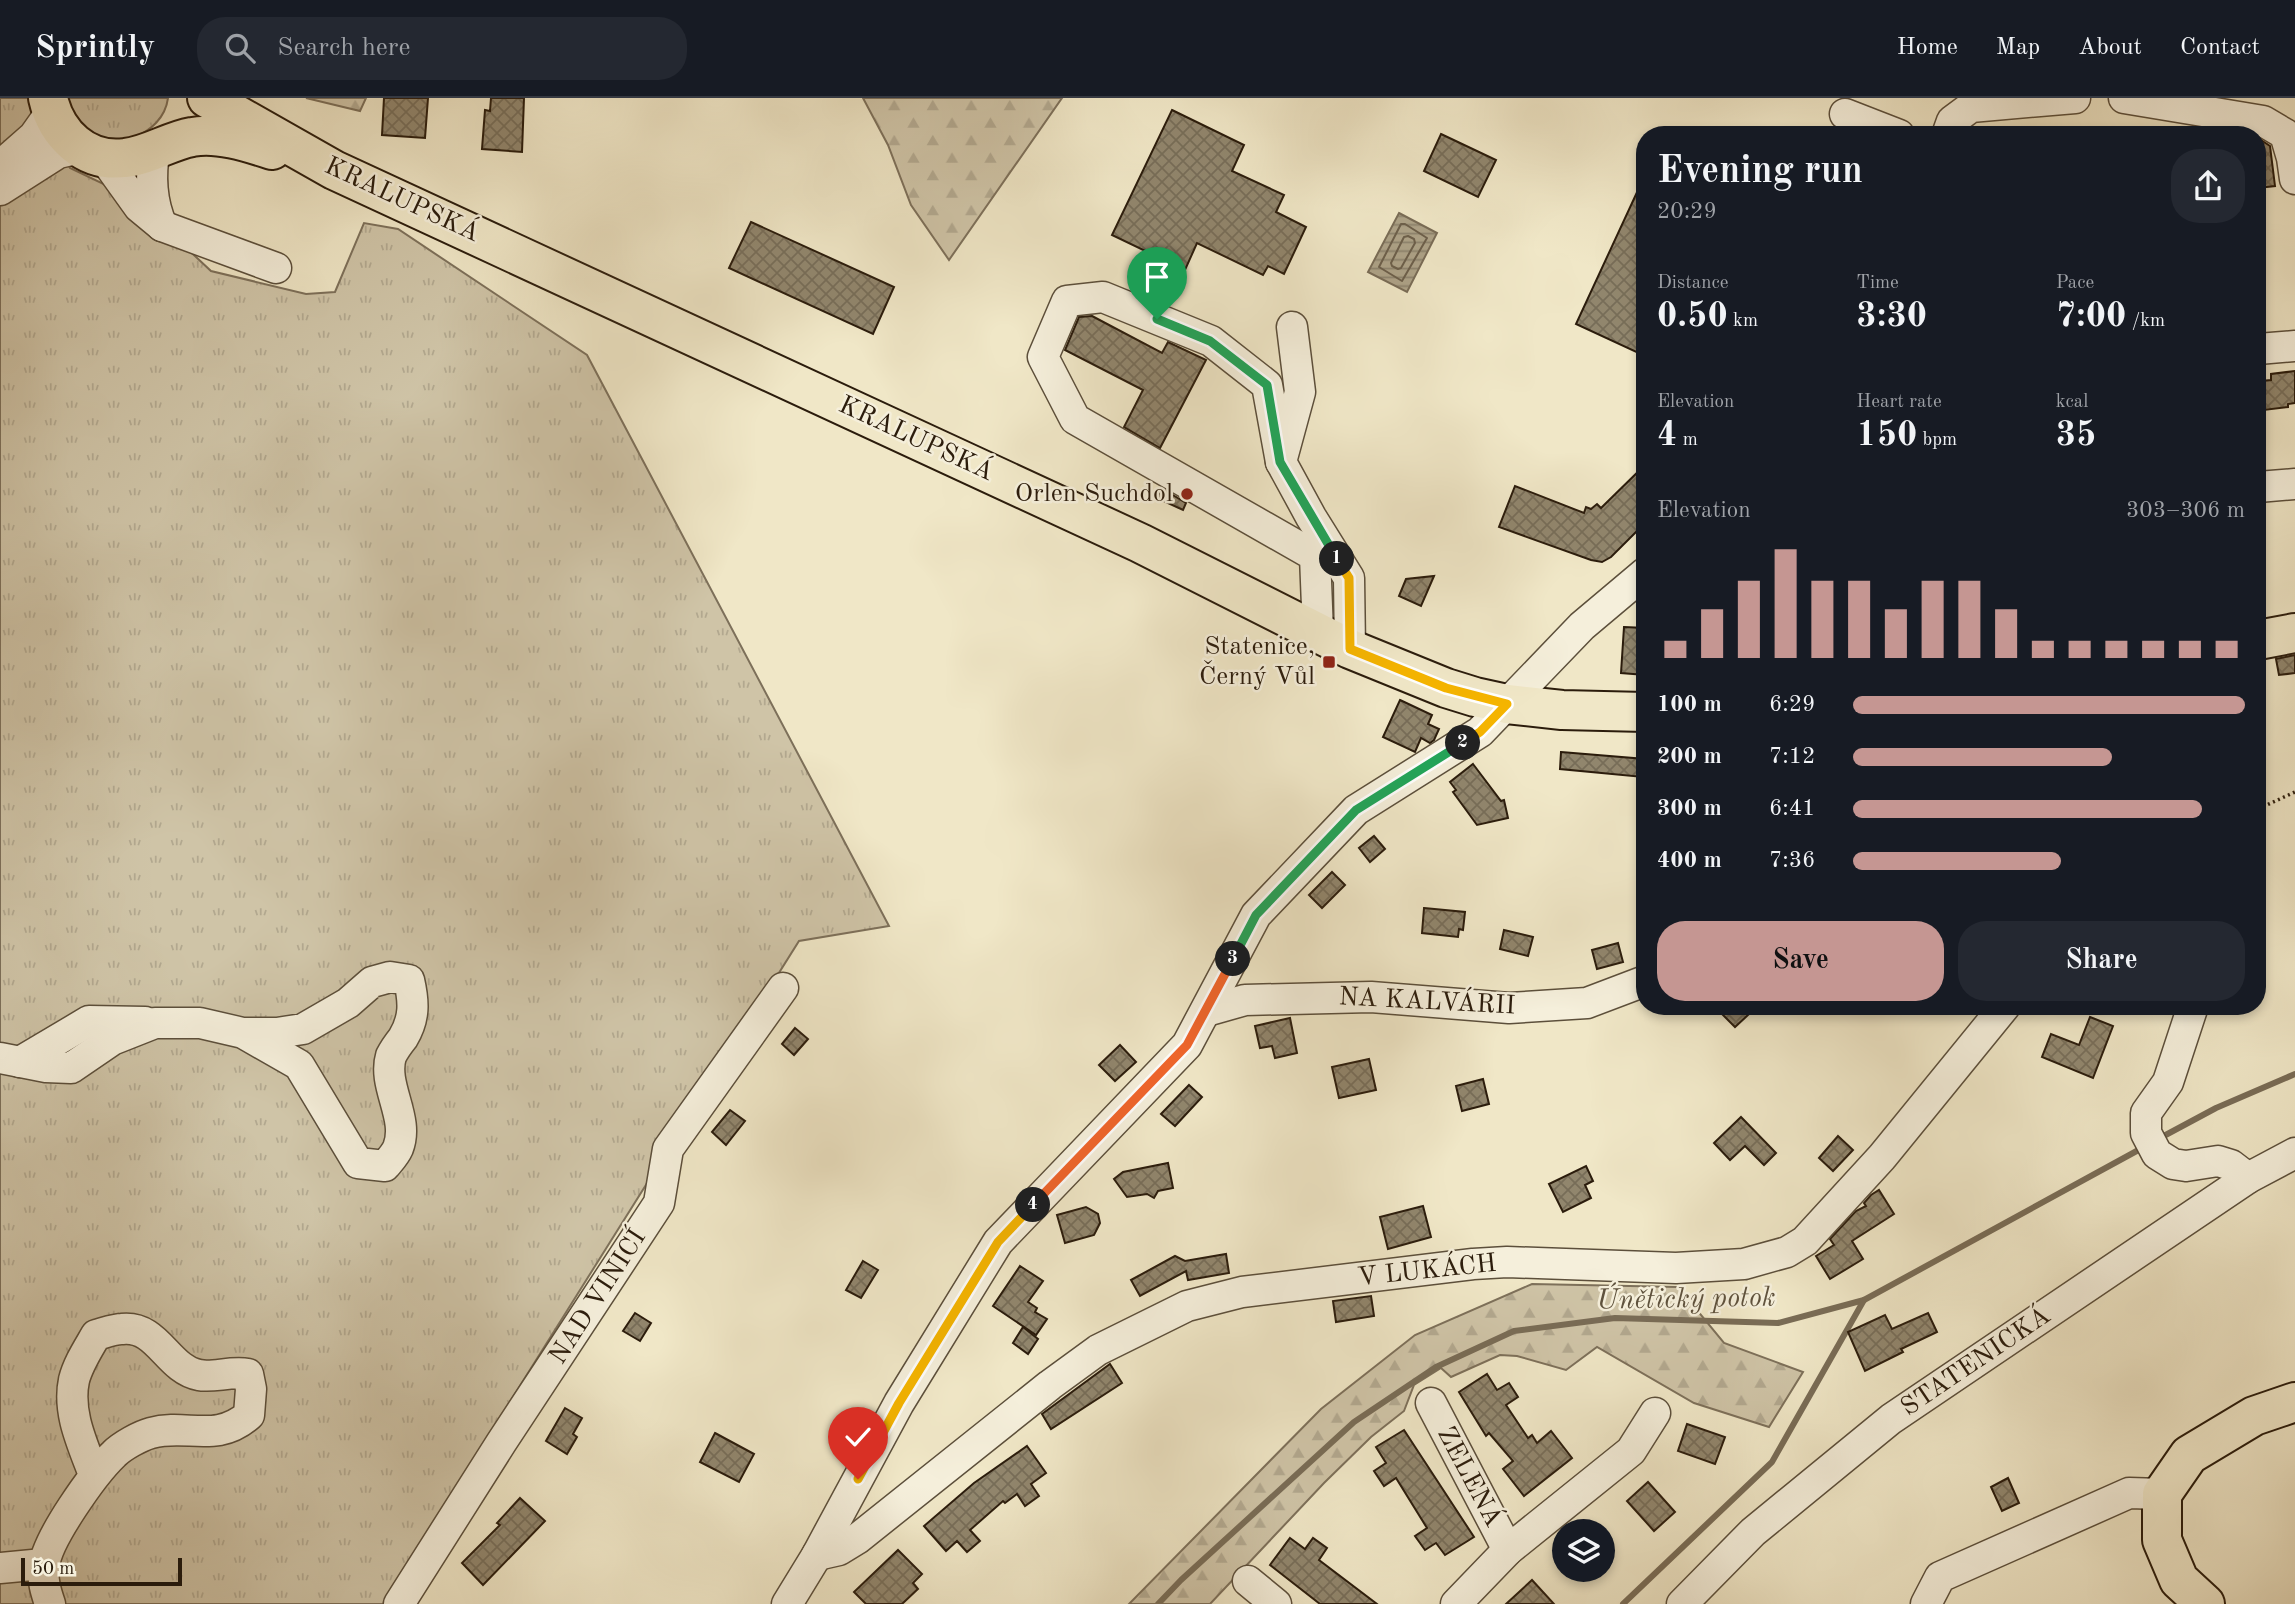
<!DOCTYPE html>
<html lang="en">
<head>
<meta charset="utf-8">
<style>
	body { margin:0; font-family:"Old Standard TT",serif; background:#242831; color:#f1f3f6; height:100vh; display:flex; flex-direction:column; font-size:26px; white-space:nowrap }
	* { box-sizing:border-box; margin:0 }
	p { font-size:23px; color:#9ea1a6 }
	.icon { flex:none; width:38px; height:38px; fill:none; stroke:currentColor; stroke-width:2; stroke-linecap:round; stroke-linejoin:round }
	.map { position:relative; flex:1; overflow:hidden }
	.side { position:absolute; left:1636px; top:28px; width:630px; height:889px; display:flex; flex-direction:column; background:#171b24; border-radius:28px; box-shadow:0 4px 10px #0003 }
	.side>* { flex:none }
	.fabs { position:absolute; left:1552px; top:1421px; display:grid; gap:14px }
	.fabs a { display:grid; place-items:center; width:63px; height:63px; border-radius:50%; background:#171b24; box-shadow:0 4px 10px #0003; font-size:35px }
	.scale { position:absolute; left:21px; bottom:18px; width:161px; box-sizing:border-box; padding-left:7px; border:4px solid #2b1c0c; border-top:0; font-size:19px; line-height:24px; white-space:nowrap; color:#2b1c0c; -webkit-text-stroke:5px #f5efdb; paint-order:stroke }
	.pin { position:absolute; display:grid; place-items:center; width:60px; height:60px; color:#fff; margin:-72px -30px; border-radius:50% 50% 50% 0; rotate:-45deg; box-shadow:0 0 7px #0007 }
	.pin .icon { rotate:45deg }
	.km { position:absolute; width:35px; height:35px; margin:-18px; border-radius:50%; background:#222; color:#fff; font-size:19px; line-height:35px; text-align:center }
	.round { display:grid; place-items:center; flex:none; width:74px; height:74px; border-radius:28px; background:#242831 }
	.head { display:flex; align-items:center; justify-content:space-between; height:119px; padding:0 21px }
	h1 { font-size:38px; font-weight:700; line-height:52px }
	.metrics { display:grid; grid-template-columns:repeat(3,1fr); gap:10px; height:119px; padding:7px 21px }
	.metrics div { display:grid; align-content:center }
	.metrics b { font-size:35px; font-weight:700 }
	.metrics small { font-size:19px; font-weight:400 }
	.metrics p { font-size:19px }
	.chart { height:196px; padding:14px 21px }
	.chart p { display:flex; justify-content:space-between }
	.chart svg { width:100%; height:126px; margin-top:7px; stroke:#c59692; stroke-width:6 }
	.cta { display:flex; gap:14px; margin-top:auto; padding:14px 21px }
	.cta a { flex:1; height:80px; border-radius:28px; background:#c59692; color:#111; font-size:28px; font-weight:700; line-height:80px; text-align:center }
	.cta a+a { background:#242831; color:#f1f3f6 }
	ul { padding:0 21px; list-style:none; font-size:23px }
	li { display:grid; grid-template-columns:112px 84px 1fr; align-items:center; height:52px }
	li i { height:18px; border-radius:9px; background:#c59692 }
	header { display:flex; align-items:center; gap:42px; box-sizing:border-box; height:98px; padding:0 35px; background:#171b24; border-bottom:2px solid #363941 }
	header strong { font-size:33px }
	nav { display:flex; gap:38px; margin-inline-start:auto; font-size:24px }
	.search { width:490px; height:63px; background:#242831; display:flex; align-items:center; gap:18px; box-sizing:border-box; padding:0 24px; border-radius:28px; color:#9ea1a6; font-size:26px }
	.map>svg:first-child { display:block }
</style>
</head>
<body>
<header>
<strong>Sprintly</strong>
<div class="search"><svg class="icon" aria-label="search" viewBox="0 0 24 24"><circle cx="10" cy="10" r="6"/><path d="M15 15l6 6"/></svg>Search here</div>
<nav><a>Home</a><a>Map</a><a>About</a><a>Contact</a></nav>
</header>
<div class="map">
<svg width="2295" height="1506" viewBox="0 0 2295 1506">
	<defs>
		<pattern id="grass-tufts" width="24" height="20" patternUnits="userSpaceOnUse" patternTransform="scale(1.75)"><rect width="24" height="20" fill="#cfc4a7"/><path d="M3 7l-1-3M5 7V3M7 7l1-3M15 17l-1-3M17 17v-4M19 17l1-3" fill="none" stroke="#b2a88f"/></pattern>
		<pattern id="forest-firs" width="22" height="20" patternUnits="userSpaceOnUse" patternTransform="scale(1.75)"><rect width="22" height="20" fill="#cfc4a7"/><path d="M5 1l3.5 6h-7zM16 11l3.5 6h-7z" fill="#b2a88f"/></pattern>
		<pattern id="water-rules" width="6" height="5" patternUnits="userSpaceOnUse" patternTransform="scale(1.75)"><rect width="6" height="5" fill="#ada287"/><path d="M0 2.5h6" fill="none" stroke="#8d836d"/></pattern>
		<pattern id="building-cross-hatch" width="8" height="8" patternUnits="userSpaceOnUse" patternTransform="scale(1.75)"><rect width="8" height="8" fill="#91866d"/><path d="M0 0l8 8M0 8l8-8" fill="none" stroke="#776d58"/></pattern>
	</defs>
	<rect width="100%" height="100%" fill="#f0e7c7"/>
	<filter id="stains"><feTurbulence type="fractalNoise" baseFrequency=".00286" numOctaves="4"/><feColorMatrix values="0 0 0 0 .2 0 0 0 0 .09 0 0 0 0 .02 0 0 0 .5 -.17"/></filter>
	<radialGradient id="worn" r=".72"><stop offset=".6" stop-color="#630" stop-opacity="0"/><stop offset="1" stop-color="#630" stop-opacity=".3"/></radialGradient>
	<!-- grass -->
	<g fill="url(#grass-tufts)" stroke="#7d705a" stroke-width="2">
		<path d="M0 0H32L70 70 133 100 211 173 306 196 335 194 364 125 398 131 587 257 889 828 799 843 383 1506H0Z"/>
		<path d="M66 0H168C163 38 110 57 82 29 75 22 70 9 66 0Z"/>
	</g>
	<!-- forest -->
	<g fill="url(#forest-firs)" stroke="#7d705a" stroke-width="2">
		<path d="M306 0H366L360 13Z"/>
		<path d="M863 0H1062L949 162 911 107 888 47Z"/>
		<path d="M1532 1186 1678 1189 1724 1245 1803 1274 1769 1329 1694 1305 1597 1249 1566 1272 1517 1258 1500 1257 1451 1279 1441 1270 1414 1287 1404 1313 1371 1339 1324 1385 1210 1506H1129L1321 1311 1415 1237Z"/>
	</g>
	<!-- water -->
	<path fill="url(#water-rules)" stroke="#796c56" stroke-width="2" d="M1399 115 1437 135 1407 194 1368 174Z"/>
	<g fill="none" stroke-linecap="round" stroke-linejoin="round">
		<!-- shore -->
		<g stroke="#6c5f4a" stroke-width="2">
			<path d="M1401 126H1405L1427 140 1402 183 1379 169Z"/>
			<path d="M1408 138 1414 141 1415 145 1401 170 1398 171 1392 168 1391 165 1404 139Z"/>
		</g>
		<!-- stream -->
		<g stroke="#796c56" stroke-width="6">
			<path d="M2160 1040 2216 1010 2295 976"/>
			<path d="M1158 1506 1181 1482 1354 1324 1436 1269 1514 1233 1615 1220 1778 1225 1864 1202 2144 1049"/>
			<path d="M1623 1506 1772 1364 1864 1202"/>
		</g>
	</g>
	<!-- building -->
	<g fill="url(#building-cross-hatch)" stroke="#2b1c0c" stroke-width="2">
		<path d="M384 0H428L425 40 382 37Z"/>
		<path d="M491 0H524L522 54 482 51 485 12 490 13Z"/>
		<path d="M1172 12 1244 47 1232 73 1284 97 1276 114 1306 129 1284 176 1268 168 1263 177 1197 145 1185 172 1112 137Z"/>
		<path d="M1441 36 1496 62 1478 99 1424 73Z"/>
		<path d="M2258 40 2270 48 2275 88 2258 90Z"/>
		<path d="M1645 77V258L1576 226Z"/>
		<path d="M751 124 894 189 873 236 729 170Z"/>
		<path d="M1092 218 1162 255 1168 244 1206 262 1160 350 1124 329 1143 292 1065 252 1079 219Z"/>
		<path d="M2295 273V305L2288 306V309L2264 312 2262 283 2271 282V276Z"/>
		<path d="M1645 367V425L1611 459 1602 464 1591 462 1499 429 1515 388 1584 415 1586 409 1591 411 1597 406 1601 410Z"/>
		<path d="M1161 390 1186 405 1183 412 1157 400Z"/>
		<path d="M1434 478 1421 508 1399 498 1406 481Z"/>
		<path d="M1624 529 1645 530V577L1621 575Z"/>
		<path d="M2295 557V575L2279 577 2276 561Z"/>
		<path d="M1400 602 1432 617 1428 626 1439 631 1434 642 1430 645 1421 640 1415 654 1383 639Z"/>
		<path d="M1561 654 1645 661 1643 679 1560 671Z"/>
		<path d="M1473 666 1501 703 1504 702 1508 720 1477 727 1453 694 1456 692 1450 684Z"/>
		<path d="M1374 738 1385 751 1370 764 1359 750Z"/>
		<path d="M1332 774 1345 787 1322 810 1309 797Z"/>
		<path d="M1424 810 1465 814 1463 832 1459 831 1458 839 1422 835Z"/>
		<path d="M1504 832 1533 839 1528 858 1500 851Z"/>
		<path d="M1618 845 1623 864 1597 871 1592 852Z"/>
		<path d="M1714 908H1739L1748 917 1735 929Z"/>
		<path d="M2090 919 2113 928 2093 980 2042 959 2051 936 2079 947Z"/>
		<path d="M1290 920 1297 955 1275 960 1272 948 1260 950 1255 928Z"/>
		<path d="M795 930 808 941 794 957 782 946Z"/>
		<path d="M1120 947 1136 964 1115 983 1099 967Z"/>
		<path d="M1369 961 1376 992 1339 1000 1332 969Z"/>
		<path d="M1483 981 1489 1006 1462 1013 1456 988Z"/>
		<path d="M1189 987 1202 999 1175 1028 1161 1016Z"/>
		<path d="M730 1012 745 1023 726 1047 712 1034Z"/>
		<path d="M1741 1019 1776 1055 1764 1067 1745 1048 1730 1062 1714 1045Z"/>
		<path d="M1838 1038 1853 1052 1833 1073 1819 1060Z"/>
		<path d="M1168 1065 1173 1090 1158 1093 1154 1100 1147 1096 1127 1099 1114 1081 1123 1074Z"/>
		<path d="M1586 1068 1593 1083 1585 1087 1591 1100 1563 1114 1549 1086Z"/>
		<path d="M1879 1092 1894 1116 1852 1143 1863 1161 1830 1181 1816 1158 1834 1147 1830 1141 1856 1113 1866 1108 1864 1105 1871 1097Z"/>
		<path d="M1423 1108 1431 1139 1388 1151 1380 1119Z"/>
		<path d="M1086 1109 1098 1116 1100 1125 1094 1137 1065 1145 1057 1117Z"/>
		<path d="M1226 1156 1229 1175 1188 1182 1186 1173 1140 1198 1131 1182 1175 1158 1185 1163Z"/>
		<path d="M863 1163 878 1172 861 1200 846 1192Z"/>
		<path d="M1020 1168 1043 1183 1028 1204 1037 1210 1035 1214 1047 1221 1036 1237 993 1208Z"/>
		<path d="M1371 1198 1374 1218 1336 1224 1333 1203Z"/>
		<path d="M635 1215 651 1225 640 1243 623 1233Z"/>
		<path d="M1928 1215 1937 1234 1901 1251 1903 1254 1865 1273 1848 1234 1885 1217 1892 1231Z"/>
		<path d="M1023 1229 1038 1241 1028 1256 1013 1245Z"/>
		<path d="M1110 1266 1122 1285 1051 1331 1042 1316Z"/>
		<path d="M1487 1276 1497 1292 1509 1285 1518 1299 1506 1307 1528 1340 1532 1337 1537 1345 1551 1333 1572 1360 1524 1398 1503 1371 1513 1363 1489 1335 1486 1338 1459 1294Z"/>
		<path d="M565 1310 582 1320 573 1336 577 1339 567 1356 546 1343Z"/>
		<path d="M1687 1326 1725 1339 1715 1366 1678 1353Z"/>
		<path d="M1404 1332 1474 1439 1445 1457 1436 1445 1425 1452 1415 1438 1427 1430 1396 1380 1384 1388 1374 1373 1386 1365 1376 1349Z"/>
		<path d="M715 1335 754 1356 739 1384 700 1364Z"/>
		<path d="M1027 1348 1046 1375 1031 1386 1039 1398 1025 1408 1017 1396 1005 1405 1003 1403 970 1432 980 1443 967 1454 957 1443 946 1453 924 1428 974 1385Z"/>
		<path d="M2008 1380 2019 1405 2002 1413 1991 1389Z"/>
		<path d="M1648 1384 1675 1414 1654 1433 1627 1403Z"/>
		<path d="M520 1400 545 1423 483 1487 462 1465 500 1427 497 1425Z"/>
		<path d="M1290 1440 1305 1451 1313 1440 1327 1450 1319 1462 1377 1506H1320L1270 1467Z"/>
		<path d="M898 1452 922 1476 913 1485 918 1491 902 1506H866L854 1494Z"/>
		<path d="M1532 1482 1554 1506H1506Z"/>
	</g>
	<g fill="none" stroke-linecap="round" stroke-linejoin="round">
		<defs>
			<g id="minor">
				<path d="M2124 0 2263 23 2285 36 2292 60 2295 81"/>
				<path d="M1845 16 1899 37"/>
				<path d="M1947 37 1952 23 1971 9 2075 0"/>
				<path d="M155 50C150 76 151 103 162 128"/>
				<path d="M94 57 106 63 139 109 162 128 276 170"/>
				<path d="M0 68 34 38 51 14"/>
				<path d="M0 92 58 55 80 50"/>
				<path d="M1292 229 1300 294 1281 364 1311 419 1349 480 1350 551"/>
				<path d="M2258 251 2295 248"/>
				<path d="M1281 364 1267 287 1211 243 1103 199 1067 203 1043 259 1075 321 1315 458 1318 534"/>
				<path d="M2258 389 2295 386"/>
				<path d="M2193 908 2168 984 2146 1015V1035L2157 1056 2173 1066 2186 1068 2218 1063 2231 1067 2248 1080"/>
				<path d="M1206 913 1245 902 1371 899 1509 910 1587 905 1645 883"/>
				<path d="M0 960 46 969 71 970 112 942 155 925H200L243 935H277L303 931 348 905 372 884 390 879 409 882C414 904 415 920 403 940 399 945 394 952 391 958 382 988 410 1020 398 1050 395 1057 389 1063 385 1068L358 1065 299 967 243 935"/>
				<path d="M20 964 89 923 145 924"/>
				<path d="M1431 1305 1508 1452"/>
				<path d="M817 1457 839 1452 857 1441 1050 1287 1098 1252 1187 1208 1242 1194 1473 1166 1507 1164 1676 1170 1744 1166 1787 1154 1805 1143 1882 1059 2005 908"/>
				<path d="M0 1470 43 1466"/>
				<path d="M1248 1483 1276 1506"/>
				<path d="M50 1506C46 1494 42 1482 44 1469 46 1442 94 1375 114 1356 122 1348 140 1338 151 1335 187 1325 216 1346 249 1317L251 1291 248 1276C230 1273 213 1280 199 1277 167 1271 158 1227 122 1231 114 1231 104 1235 96 1237 88 1251 78 1266 74 1282 67 1315 83 1347 94 1377"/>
				<path d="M399 1506 501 1345 659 1105 668 1051 783 890"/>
				<path d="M787 1506 817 1457 899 1305 998 1144 1187 947 1256 817 1356 712 1480 634 1582 528 1645 475"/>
				<path d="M1456 1506 1508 1452 1631 1353 1655 1315"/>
				<path d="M1682 1506 1753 1434 1891 1321 2248 1080 2295 1055"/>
				<path d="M1926 1506 1940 1479 2129 1395 2162 1396"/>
			</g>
			<g id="major">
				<path d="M48 0C56 36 85 65 125 60 148 58 169 43 192 39 216 34 248 44 272 52"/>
				<path d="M207 0 334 72 1140 445 1350 551 1446 590 1475 599 1507 606 1562 612 1645 614"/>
				<path d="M2258 542 2295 535"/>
				<path d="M2205 1506 2179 1482 2162 1442V1396L2189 1357 2254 1318 2295 1304"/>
			</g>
		</defs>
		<!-- minor casing -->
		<use href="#minor" stroke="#5c4f3b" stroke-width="33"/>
		<!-- major casing -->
		<use href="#major" stroke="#2b1c0c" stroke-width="42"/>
		<!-- path -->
		<path stroke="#2b1c0c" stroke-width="3.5" stroke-dasharray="2 3.5" stroke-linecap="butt" d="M2258 711 2295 694"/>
		<!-- minor -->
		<use href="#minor" stroke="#f5efdb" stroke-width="30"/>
		<!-- major -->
		<use href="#major" stroke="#f0e7c7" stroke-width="38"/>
	</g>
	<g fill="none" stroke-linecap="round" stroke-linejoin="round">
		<defs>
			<path id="split-1" d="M1157 221 1210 243 1267 287 1280 364 1337 461"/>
			<path id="split-2" d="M1337 461 1349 480 1350 551 1446 590 1507 606 1480 634 1463 645"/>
			<path id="split-3" d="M1233 861 1256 817 1356 712 1463 645"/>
			<path id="split-4" d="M1033 1107 1187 947 1233 861"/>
			<path id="split-5" d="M858 1381 899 1305 998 1144 1033 1107"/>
		</defs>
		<!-- split-1 casing -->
		<use href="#split-1" stroke="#fff" stroke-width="14"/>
		<!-- split-2 casing -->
		<use href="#split-2" stroke="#fff" stroke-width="14"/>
		<!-- split-3 casing -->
		<use href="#split-3" stroke="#fff" stroke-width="14"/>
		<!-- split-4 casing -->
		<use href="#split-4" stroke="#fff" stroke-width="14"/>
		<!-- split-5 casing -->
		<use href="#split-5" stroke="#fff" stroke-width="14"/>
		<!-- split-1 -->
		<use href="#split-1" stroke="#22a559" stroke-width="9"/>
		<!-- split-2 -->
		<use href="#split-2" stroke="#f5b400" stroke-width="9"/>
		<!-- split-3 -->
		<use href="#split-3" stroke="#22a559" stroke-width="9"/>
		<!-- split-4 -->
		<use href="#split-4" stroke="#f0652b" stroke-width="9"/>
		<!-- split-5 -->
		<use href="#split-5" stroke="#f5b400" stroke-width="9"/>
	</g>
	<!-- markers -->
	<g fill="#8f2418" stroke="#f5efdb" stroke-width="2.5">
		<circle cx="1187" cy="396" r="7"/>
		<rect x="1322" y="557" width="14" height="14" rx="3.5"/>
	</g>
	<g text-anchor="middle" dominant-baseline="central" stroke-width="5" stroke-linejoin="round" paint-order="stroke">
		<!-- street labels -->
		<g font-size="26" fill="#2b1c0c" stroke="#f5efdb">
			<text transform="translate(402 102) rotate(25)">KRALUPSKÁ</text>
			<text transform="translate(916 341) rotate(25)">KRALUPSKÁ</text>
			<text transform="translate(1427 904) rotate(3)">NA KALVÁRII</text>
			<text transform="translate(1427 1173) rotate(-6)">V LUKÁCH</text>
			<text transform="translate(598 1199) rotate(-57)">NAD VINICÍ</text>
			<text transform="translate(1976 1264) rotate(-34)">STATENICKÁ</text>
			<text transform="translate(1469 1379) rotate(62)">ZELENÁ</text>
		</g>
		<!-- poi labels -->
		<g font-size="26" fill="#2b1c0c" stroke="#f5efdb" text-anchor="end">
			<text x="1173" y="396">Orlen Suchdol</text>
			<text x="1315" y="549">Statenice,<tspan x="1315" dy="30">Černý Vůl</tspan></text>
		</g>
		<!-- water labels -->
		<g font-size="28" font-style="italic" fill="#5f523d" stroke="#f5efdb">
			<text transform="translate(1686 1202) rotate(-1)">Únětický potok</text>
		</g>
	</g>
	<rect width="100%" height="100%" filter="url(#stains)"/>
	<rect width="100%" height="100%" fill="url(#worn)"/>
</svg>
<div class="fabs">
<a><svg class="icon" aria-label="layers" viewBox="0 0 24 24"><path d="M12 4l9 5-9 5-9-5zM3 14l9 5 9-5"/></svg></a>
</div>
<div class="scale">50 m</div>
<div class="pin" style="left:1157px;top:221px;background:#1e9e55"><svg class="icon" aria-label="arrive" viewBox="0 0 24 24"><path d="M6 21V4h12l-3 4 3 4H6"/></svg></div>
<div class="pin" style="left:858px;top:1381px;background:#d93025"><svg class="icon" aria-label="check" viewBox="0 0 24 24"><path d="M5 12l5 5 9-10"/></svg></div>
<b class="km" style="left:1337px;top:461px">1</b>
<b class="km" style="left:1463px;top:645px">2</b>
<b class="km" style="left:1233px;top:861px">3</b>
<b class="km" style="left:1033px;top:1107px">4</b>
<section class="side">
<div class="head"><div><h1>Evening run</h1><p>20:29</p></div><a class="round"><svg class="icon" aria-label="share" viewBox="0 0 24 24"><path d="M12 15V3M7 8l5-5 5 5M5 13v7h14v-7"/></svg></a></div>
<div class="metrics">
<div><p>Distance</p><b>0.50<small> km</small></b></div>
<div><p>Time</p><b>3:30</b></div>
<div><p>Pace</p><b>7:00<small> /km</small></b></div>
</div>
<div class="metrics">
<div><p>Elevation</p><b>4<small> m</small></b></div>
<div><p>Heart rate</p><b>150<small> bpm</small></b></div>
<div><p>kcal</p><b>35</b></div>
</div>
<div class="chart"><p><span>Elevation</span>303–306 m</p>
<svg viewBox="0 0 160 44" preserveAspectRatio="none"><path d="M5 44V38M15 44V27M25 44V17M35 44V6M45 44V17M55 44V17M65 44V27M75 44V17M85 44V17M95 44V27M105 44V38M115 44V38M125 44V38M135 44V38M145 44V38M155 44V38"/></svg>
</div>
<ul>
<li><b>100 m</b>6:29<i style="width:100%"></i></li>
<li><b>200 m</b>7:12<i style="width:66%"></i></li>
<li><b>300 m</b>6:41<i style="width:89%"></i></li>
<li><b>400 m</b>7:36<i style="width:53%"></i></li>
</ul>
<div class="cta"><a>Save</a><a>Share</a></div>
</section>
</div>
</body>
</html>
